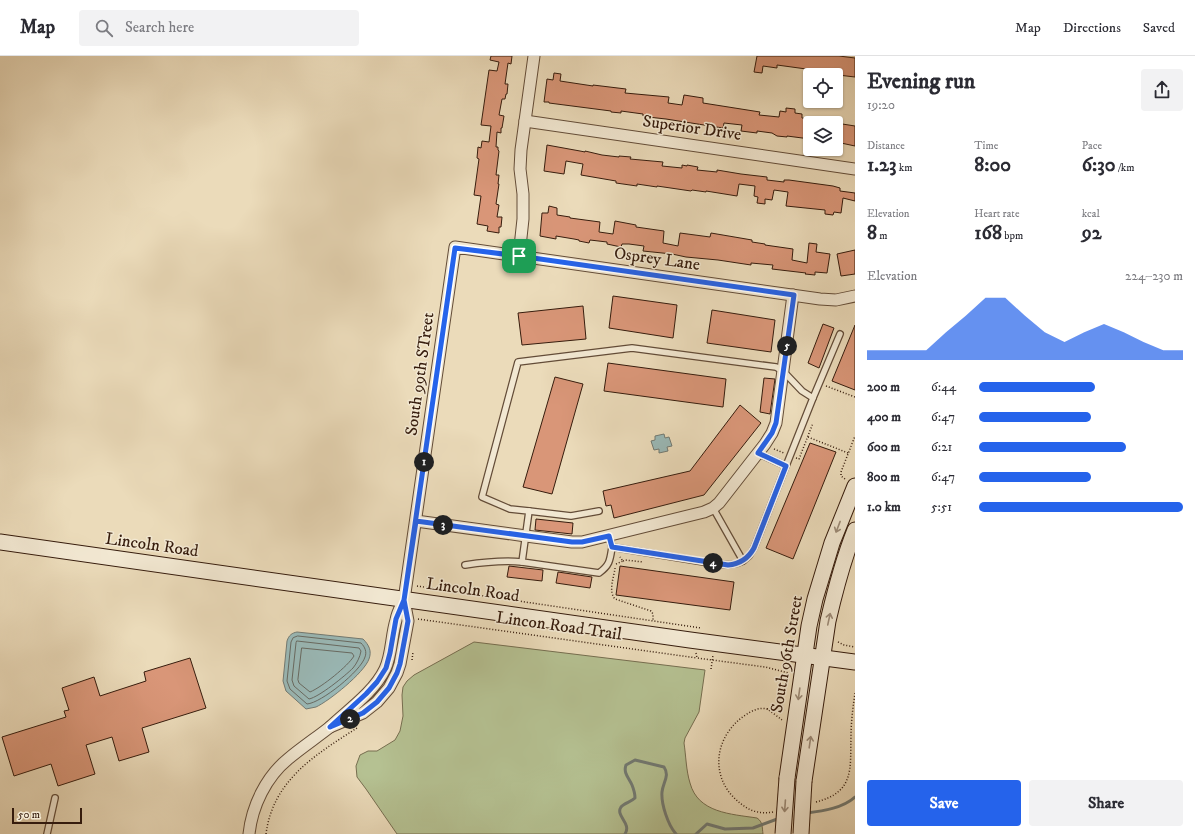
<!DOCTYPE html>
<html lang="en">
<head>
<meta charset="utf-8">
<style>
	body { margin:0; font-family:"IM FELL DW Pica",serif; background:#f2f2f3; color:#2b2b33; height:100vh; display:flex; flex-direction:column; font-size:15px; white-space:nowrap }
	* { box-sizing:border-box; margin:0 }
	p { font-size:13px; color:#7c7c81 }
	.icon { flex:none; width:22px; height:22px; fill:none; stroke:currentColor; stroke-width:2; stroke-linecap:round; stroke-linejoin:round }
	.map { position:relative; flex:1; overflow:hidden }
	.panel { display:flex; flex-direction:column; background:#fff; width:340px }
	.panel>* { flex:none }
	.fabs { position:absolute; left:803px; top:12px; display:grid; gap:8px }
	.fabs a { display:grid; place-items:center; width:40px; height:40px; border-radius:4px; background:#fff; box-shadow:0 1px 3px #0004; font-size:20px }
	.scale { position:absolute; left:12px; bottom:10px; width:70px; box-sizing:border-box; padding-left:4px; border:2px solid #361c0d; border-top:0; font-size:11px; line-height:14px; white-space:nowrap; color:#361c0d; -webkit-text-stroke:3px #f2e8d2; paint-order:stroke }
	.pin { position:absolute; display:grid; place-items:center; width:34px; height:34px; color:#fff; margin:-17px; border-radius:8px; box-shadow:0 2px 6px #0006 }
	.km { position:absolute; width:20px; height:20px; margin:-10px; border-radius:50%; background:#222; color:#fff; font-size:11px; line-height:20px; text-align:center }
	.round { display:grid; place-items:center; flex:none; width:42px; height:42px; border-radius:4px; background:#f2f2f3 }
	.summary { display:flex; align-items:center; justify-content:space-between; height:68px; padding:0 12px }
	h1 { font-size:22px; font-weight:800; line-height:30px }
	.stats { display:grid; grid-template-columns:repeat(3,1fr); gap:6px; height:68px; padding:4px 12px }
	.stats div { display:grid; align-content:center }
	.stats b { font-size:20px; font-weight:800 }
	.stats small { font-size:11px; font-weight:400 }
	.stats p { font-size:11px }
	.chart { height:112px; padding:8px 12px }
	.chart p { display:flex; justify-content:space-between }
	.chart svg { width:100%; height:72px; margin-top:4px; fill:#2563eb; opacity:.7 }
	.cta { display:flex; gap:8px; margin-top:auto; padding:8px 12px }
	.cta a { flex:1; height:46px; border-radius:4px; background:#2563eb; color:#fff; font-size:16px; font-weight:800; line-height:46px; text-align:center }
	.cta a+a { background:#f2f2f3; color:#2b2b33 }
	ul { padding:0 12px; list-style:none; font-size:13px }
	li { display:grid; grid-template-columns:64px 48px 1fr; align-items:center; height:30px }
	li i { height:10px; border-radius:5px; background:#2563eb }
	header { display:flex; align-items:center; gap:24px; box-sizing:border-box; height:56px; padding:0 20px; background:#fff; border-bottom:1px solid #e1e1e2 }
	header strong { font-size:19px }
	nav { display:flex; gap:22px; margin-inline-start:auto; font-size:14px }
	.search { width:280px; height:36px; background:#f2f2f3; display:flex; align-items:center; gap:10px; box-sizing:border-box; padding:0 14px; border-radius:4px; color:#7c7c81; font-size:15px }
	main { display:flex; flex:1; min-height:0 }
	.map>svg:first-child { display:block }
</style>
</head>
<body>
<header>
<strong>Map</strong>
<div class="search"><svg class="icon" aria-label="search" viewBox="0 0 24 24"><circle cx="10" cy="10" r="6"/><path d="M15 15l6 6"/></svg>Search here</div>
<nav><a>Map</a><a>Directions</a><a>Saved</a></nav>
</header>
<main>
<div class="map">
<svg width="855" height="778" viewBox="0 0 855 778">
	<rect width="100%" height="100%" fill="#ebdbba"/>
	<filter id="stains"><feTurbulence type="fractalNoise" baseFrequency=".005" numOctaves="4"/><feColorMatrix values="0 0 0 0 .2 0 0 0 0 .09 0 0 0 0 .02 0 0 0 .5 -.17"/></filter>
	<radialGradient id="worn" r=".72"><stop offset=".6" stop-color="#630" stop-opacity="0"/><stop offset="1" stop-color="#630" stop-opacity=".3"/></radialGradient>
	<!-- green -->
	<path fill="#b5c192" stroke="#766e50" d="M474 586 705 614 699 656 685 682 684 687C686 700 686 714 690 727 698 757 731 758 757 762 763 766 762 771 763 778H397L366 733 357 721 356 710 360 699 368 695H377L395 684 400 675 403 660 402 639 403 631 407 625 414 619Z"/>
	<!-- water -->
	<g fill="#9ab9b7" stroke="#727a73">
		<path d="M664 378 665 382 669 381 672 390 667 391 668 395 659 397V393L654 394 651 385 655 384V380Z"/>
		<path d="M297 576 363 583C369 589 372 595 369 603 364 617 329 645 316 651 313 652 309 652 306 653L286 635 283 625 287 585C289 579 292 577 297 576Z"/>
	</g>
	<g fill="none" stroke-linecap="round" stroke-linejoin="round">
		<!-- shore -->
		<g stroke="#686a62" stroke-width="1">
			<path d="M298 580 361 587C365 591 367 596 365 601 361 615 321 647 307 648L290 633 287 625 291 586 293 582Z"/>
			<path d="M297 585 359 592 361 595C360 601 357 607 353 612 345 620 319 641 309 643L294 630 292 624 296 587Z"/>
			<path d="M302 592 352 597 354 600C348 610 322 631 310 636L299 627 298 624Z"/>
		</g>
		<!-- stream -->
		<g stroke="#727a73" stroke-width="3">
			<path d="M807 757C823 755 843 752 855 741"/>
			<path d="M625 778C632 767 615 760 621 751 624 747 631 746 635 742 635 738 634 734 632 729 629 722 623 717 626 709L635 704 664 711C670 720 663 726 662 736 661 748 668 769 676 778"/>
			<path d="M696 778 707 768 725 773 753 772 780 762"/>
		</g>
	</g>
	<!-- building -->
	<g fill="#d99678" stroke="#361c0d">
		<path d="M491 0H512L511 8 508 7 505 28H508L507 38H506L505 43H502L499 59 504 60 502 72H501V77L497 76 496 91H498V94L499 95 496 119H499L498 128H499L496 148 499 149 497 161H502L501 171H499V177L487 175 488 170 477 168 481 140 474 139 479 103 477 102 478 91 481 92 482 85 489 86 491 70 481 69 489 14 497 15 499 6 490 4Z"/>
		<path d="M757 0H839L855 2V21L821 17V15L777 9V12L763 10 762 17 754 16Z"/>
		<path d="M554 17 561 18 560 25 593 30V29L626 33 625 37 669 41 668 47 682 49 684 39 703 42V47L760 56 759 59 779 61 780 55 786 56V52L795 53V57L802 58V62L810 63V83L787 80V81L777 80 772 77 757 75V77L741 75 742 69 724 67 723 72 666 63 648 61V60H643V58L621 55V57L611 56V55L549 47V46H544L547 23 553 24Z"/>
		<path d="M836 67 855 70V90L841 87 842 82 836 81Z"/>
		<path d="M547 89 580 95 585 96V95L602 99 619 101V100L631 101 630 103 663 106 662 110 682 112V109L687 110V109L698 111 697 114 717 116V114L741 118 767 121V124L784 126V124H789L833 130 840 132V135L855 137V145L843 142 841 157 834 156 833 159 825 158V154L786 150 788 136 774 134 772 144 765 143V148L757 147 758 141 754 140 755 130 739 128 737 140 706 135V136L692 134 691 135 657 130V131L637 128V130L616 127V125L581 119 583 108 566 105 564 118 544 115Z"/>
		<path d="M549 150 557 152V159L570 161V162L600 166 599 176 613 178 615 165 636 169V171L664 175 663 187 678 190 680 177 710 181 711 177 752 184V186L765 188V189L793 193 792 204 807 207 809 187 817 188 816 196 830 198 827 217 815 216V219L805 218 806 217 772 213 773 209 751 207V209L718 204 686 201 672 198 643 195 644 190 629 188H622L621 191 607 188V186L590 184 589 187 579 185V184L574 183 556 180V183L540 180 542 157H548Z"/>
		<path d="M855 194V218L841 220 837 198Z"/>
		<path d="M613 240 677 249 673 282 609 272Z"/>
		<path d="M583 250 586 283 522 289 518 257Z"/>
		<path d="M712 254 775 264 771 296 707 287Z"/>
		<path d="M823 268 834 272 819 312 808 307Z"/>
		<path d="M855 269V334L832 325Z"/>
		<path d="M608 307 726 323 723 351 604 335Z"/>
		<path d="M555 321 583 328 552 438 523 431Z"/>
		<path d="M764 322 775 323 770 358 760 356Z"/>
		<path d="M740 349 761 367 704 439 614 462 611 449 606 450 603 435 690 415Z"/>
		<path d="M810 387 836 396 793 503 766 492Z"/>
		<path d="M536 463 573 467 572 478 535 474Z"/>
		<path d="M509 510 543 514 542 525 507 521Z"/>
		<path d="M620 510 734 526 730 554 616 539Z"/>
		<path d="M558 516 592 521 590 532 556 527Z"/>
		<path d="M190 602 206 652 142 672 149 696 119 705 112 681 86 689 95 718 58 730 51 708 14 720 2 681 66 661 64 655 69 654 62 632 94 621 100 640 146 625 144 616Z"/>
	</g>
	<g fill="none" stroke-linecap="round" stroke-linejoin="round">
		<defs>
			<g id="lane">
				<path d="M813 342 840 278"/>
				<path d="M529 455 571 460 599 455"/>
				<path d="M609 480 612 491 716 508C726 509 734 510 743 505L713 452"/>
				<path d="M612 491C610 504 610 509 599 517L522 506 529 455 510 453 482 441 518 306 632 292 776 311 783 315 802 335 813 342 786 410"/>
				<path d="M743 505 749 500 754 492 786 410 757 397"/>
				<path d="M465 509C485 506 502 504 522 506"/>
				<path d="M47 778 55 742"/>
			</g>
			<g id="street">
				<path d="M525 65 855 113"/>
				<path d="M519 200 523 163V138L520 113 521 94 534 0"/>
				<path d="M416 465 526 480 572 486H582L704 456 713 452 719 447 765 388 772 377 776 367 793 239"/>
				<path d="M404 544 408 565 400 608 397 617 389 632 377 646 363 657 330 671C348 654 374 636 385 613 392 598 391 580 396 564 397 557 401 550 404 544L455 191 820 243 836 244 855 240"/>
				<path d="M249 778C252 750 266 721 288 703 301 692 316 682 330 671"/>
			</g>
			<g id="secondary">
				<path d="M0 486 690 584 855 606"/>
				<path d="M787 722 809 570 815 543 832 487 855 430"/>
				<path d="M804 725 828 565C835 535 843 504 855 474"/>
			</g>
		</defs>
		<!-- lane casing -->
		<use href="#lane" stroke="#634c38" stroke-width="8"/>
		<!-- street casing -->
		<use href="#street" stroke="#634c38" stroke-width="13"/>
		<!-- secondary casing -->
		<use href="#secondary" stroke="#361c0d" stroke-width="17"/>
		<!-- path -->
		<g stroke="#361c0d" stroke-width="1.5" stroke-dasharray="1 2" stroke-linecap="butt">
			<path d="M826 330 855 341"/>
			<path d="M808 381 848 397"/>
			<path d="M774 393 784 397"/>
			<path d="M796 402 799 403 813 367"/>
			<path d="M845 423 841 420V416L855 380"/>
			<path d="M623 505 625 504 643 506"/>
			<path d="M616 508 623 505 620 501"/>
			<path d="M615 512C614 521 608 535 615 543L651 555 653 558V564"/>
			<path d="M417 530 701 572"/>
			<path d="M418 563 697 602"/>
			<path d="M786 584H795"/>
			<path d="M838 586 844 589 855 591"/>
			<path d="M696 597 697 602 765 611 789 617"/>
			<path d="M412 604 413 596"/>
			<path d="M711 613 713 599"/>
			<path d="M767 653 784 649"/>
			<path d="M816 746C855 736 850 713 851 680 851 666 853 651 855 637"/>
			<path d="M773 756C763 758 752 756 744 750 708 726 712 680 747 658 753 654 761 651 767 653 772 656 778 661 782 664"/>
			<path d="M266 778C273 724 315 699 357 672"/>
		</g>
		<!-- lane -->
		<use href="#lane" stroke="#f2e8d2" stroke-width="5.5"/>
		<!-- street -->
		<use href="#street" stroke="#f2e8d2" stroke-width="11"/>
		<!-- secondary -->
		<use href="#secondary" stroke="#f2e8d2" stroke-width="15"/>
		<defs>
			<g id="secondary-bridge">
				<path d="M783 778 787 722"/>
				<path d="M801 778 804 725"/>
			</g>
		</defs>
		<!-- secondary-bridge casing -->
		<use href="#secondary-bridge" stroke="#361c0d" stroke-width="17" stroke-linecap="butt"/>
		<!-- secondary-bridge -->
		<use href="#secondary-bridge" stroke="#f2e8d2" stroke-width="15"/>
	</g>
	<!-- one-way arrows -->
	<defs><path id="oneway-shaft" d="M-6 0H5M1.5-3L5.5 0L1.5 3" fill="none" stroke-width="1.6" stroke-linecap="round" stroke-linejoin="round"/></defs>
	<g stroke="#9d8c79">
		<use href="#oneway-shaft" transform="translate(838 471) rotate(111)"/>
		<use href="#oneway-shaft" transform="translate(829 563) rotate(-78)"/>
		<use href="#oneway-shaft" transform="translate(799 638) rotate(98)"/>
		<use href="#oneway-shaft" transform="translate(810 686) rotate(-82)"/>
		<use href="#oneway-shaft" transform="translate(785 750) rotate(94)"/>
	</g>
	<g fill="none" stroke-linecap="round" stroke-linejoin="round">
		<defs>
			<path id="route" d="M519 200 455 192 404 544 408 565 400 608 397 617 389 632 377 646 363 657 330 671 366 638 377 626 386 612 390 597 396 563 404 544 416 465 572 486H582L609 480 612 491 728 509C740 508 748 503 754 492L786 410 758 397 772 377 776 367 794 239 519 200"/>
		</defs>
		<!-- route casing -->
		<use href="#route" stroke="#fff" stroke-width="8"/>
		<!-- route -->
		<use href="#route" stroke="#2563eb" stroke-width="5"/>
	</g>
	<g text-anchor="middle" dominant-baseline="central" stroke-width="3" stroke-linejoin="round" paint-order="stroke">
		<!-- street labels -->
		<g font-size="17" fill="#361c0d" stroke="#f2e8d2">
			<text transform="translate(692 72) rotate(8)">Superior Drive</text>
			<text transform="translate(657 203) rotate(8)">Osprey Lane</text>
			<text transform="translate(420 318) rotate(-82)">South 99th STreet</text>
			<text transform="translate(152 489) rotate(8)">Lincoln Road</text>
			<text transform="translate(473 534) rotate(8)">Lincoln Road</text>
			<text transform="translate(559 570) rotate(8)">Lincon Road Trail</text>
			<text transform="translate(787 598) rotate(-80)">South 96th Street</text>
		</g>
	</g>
	<rect width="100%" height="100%" filter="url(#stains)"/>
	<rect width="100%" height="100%" fill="url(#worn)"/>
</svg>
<div class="fabs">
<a><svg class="icon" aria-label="locate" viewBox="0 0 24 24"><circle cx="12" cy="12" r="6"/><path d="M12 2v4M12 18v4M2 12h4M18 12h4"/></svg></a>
<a><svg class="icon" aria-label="layers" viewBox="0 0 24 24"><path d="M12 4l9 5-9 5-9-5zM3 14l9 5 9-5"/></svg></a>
</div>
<div class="scale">50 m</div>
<div class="pin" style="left:519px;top:200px;background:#1e9e55"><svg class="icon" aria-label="arrive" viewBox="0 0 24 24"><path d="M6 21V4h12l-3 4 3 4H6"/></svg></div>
<b class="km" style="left:424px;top:406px">1</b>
<b class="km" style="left:350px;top:663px">2</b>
<b class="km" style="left:443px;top:469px">3</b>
<b class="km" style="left:713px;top:507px">4</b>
<b class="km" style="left:787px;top:290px">5</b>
</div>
<section class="panel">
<div class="summary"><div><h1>Evening run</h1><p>19:20</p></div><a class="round"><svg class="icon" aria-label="share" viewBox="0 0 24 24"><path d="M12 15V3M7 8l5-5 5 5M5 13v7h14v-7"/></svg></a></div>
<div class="stats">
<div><p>Distance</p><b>1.23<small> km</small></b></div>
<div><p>Time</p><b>8:00</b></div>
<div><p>Pace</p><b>6:30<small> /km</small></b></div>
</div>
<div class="stats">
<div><p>Elevation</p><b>8<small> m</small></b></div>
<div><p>Heart rate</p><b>168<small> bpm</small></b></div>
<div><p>kcal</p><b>92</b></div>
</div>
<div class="chart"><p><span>Elevation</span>224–230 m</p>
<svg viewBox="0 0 160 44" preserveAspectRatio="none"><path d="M0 44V38L10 38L20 38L30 38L40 27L50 17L60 6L70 6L80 17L90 27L100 33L110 27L120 22L130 27L140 33L150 38L160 38V44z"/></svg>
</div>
<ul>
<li><b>200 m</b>6:44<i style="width:57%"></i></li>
<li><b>400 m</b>6:47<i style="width:55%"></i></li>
<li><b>600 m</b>6:21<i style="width:72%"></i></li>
<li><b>800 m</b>6:47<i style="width:55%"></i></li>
<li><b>1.0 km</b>5:51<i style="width:100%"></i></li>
</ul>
<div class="cta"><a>Save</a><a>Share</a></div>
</section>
</main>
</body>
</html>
